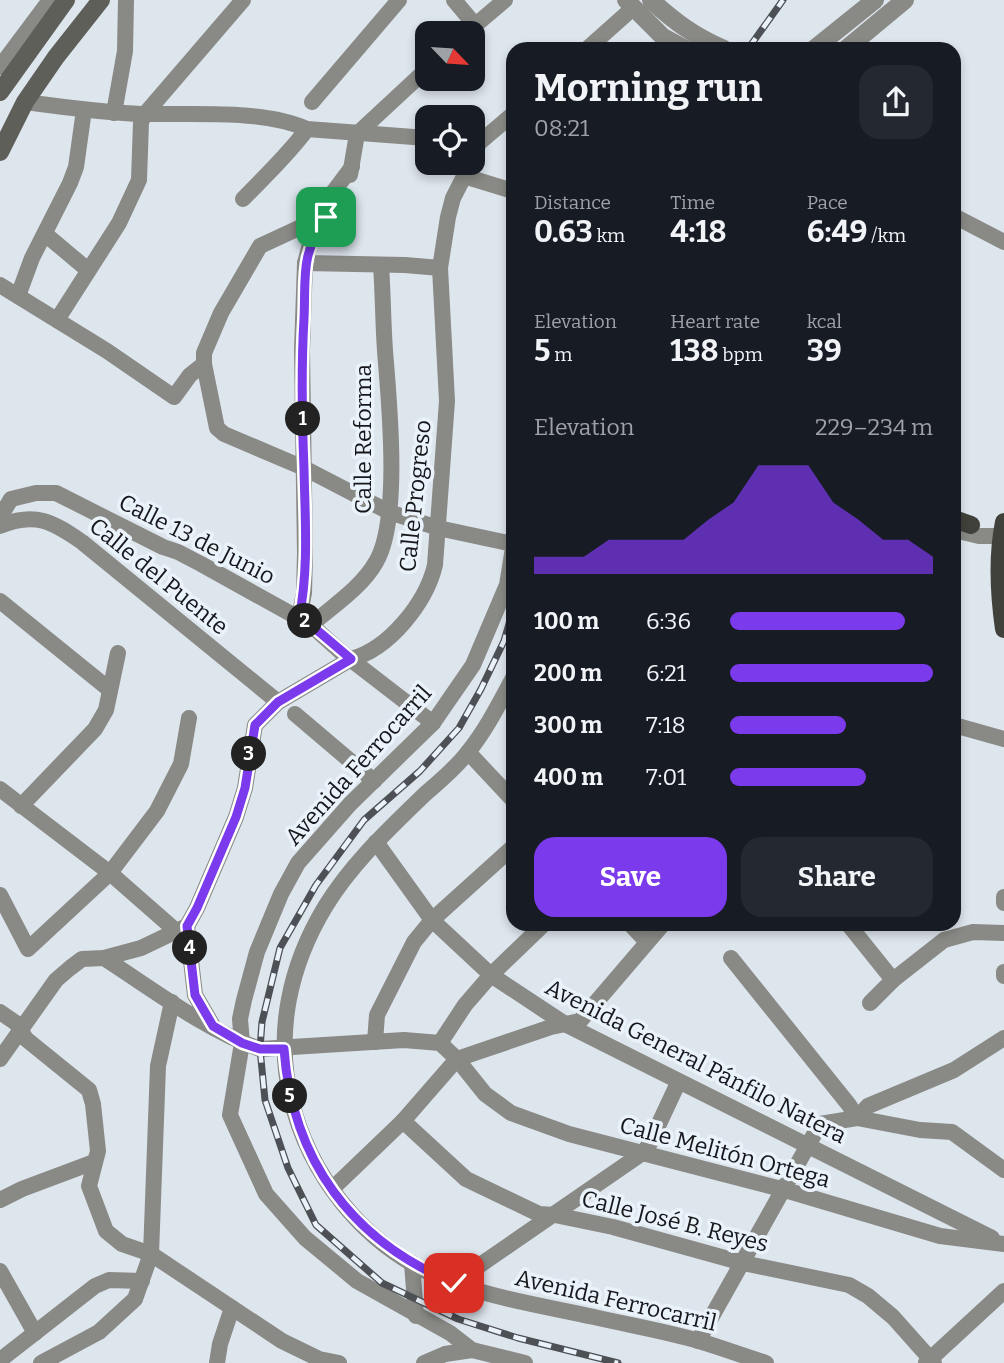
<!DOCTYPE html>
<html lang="en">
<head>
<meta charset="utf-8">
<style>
	body { margin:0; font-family:Bitter,serif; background:#242831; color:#f1f3f6; height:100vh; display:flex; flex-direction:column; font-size:26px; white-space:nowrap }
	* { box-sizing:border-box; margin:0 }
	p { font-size:23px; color:#9ea1a6 }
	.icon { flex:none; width:38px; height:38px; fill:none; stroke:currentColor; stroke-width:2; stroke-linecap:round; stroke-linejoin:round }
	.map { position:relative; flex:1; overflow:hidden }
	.sheet { position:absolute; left:506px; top:42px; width:455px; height:889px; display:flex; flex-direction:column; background:#171b24; border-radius:21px; box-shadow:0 4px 10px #0003 }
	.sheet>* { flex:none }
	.needle { width:46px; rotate:115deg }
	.buttons { position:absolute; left:415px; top:21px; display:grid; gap:14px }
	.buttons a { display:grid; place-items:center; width:70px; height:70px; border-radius:14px; background:#171b24; box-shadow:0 4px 10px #0003; font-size:35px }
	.pin { position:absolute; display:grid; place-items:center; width:60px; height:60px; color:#fff; margin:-30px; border-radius:14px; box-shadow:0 4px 10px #0006 }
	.km { position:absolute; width:35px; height:35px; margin:-18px; border-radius:50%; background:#222; color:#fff; font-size:19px; line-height:35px; text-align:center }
	.round { display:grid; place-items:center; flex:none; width:74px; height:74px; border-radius:21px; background:#242831 }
	.summary { display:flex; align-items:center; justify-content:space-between; height:119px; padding:0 28px }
	h1 { font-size:38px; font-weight:700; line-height:52px }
	.figures { display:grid; grid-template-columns:repeat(3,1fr); gap:10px; height:119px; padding:7px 28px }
	.figures div { display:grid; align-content:center }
	.figures b { font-size:30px; font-weight:700 }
	.figures small { font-size:19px; font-weight:400 }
	.figures p { font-size:19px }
	.chart { height:196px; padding:14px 28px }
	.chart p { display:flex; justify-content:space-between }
	.chart svg { width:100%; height:126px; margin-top:7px; fill:#7c3aed; opacity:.7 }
	.cta { display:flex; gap:14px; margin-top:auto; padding:14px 28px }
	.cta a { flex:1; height:80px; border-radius:21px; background:#7c3aed; color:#fff; font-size:28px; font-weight:700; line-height:80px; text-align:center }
	.cta a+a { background:#242831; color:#f1f3f6 }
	ul { padding:0 28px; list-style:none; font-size:23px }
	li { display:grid; grid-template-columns:112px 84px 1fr; align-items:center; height:52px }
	li i { height:18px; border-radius:9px; background:#7c3aed }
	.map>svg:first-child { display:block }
</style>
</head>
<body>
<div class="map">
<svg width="1004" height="1363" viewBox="0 0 1004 1363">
	<rect width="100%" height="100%" fill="#dde5ed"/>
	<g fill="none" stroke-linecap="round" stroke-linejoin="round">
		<!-- minor -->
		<g stroke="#898985" stroke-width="16">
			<path d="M454 0 475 25"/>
			<path d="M466 33 505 0"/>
			<path d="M587 49 633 8"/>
			<path d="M0 67 50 0"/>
			<path d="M25 102C64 107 103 113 142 114 191 115 263 109 307 129L427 138"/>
			<path d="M312 102 399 0"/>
			<path d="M114 113 125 51 126 0"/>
			<path d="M472 159 479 143 513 114"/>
			<path d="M352 167 325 203 301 227 260 246 221 313 204 353V364L217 428 224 434 304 468 389 512 438 528 513 544"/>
			<path d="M350 175 357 134 427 69"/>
			<path d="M464 176 513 191"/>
			<path d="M243 199C265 176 288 155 307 129"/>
			<path d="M954 216 1004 242"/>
			<path d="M45 234 88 270"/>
			<path d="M305 263 405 265 440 268"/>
			<path d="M0 285 107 351 174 397 190 375 204 364"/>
			<path d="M18 296 32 258 70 183 76 167 84 110"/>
			<path d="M57 320 119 223 139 180 141 122 145 114 243 0"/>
			<path d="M0 517 11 499 36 493H56L163 547 178 552 201 564 311 625 341 652 433 723"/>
			<path d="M0 526C35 511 53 522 82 542L278 702"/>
			<path d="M954 530 979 536H1001"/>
			<path d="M513 548 507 585 473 665 433 723 350 804 298 863 281 894 257 952 244 1000 240 1019 242 1043 230 1115 266 1194 305 1238 357 1281 450 1333 472 1350 525 1363"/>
			<path d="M0 601 110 690"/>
			<path d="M299 618 304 593 305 554 302 350 305 263 312 237 333 207"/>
			<path d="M311 625C333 606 362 587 376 562 401 520 389 401 385 351 383 322 383 294 381 265"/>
			<path d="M513 678C499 704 486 730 468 752 456 768 440 781 425 794 389 829 352 863 325 907 290 965 275 1032 291 1099 309 1174 361 1241 432 1274 482 1297 540 1305 594 1317 629 1325 665 1331 699 1341 722 1348 744 1356 766 1363"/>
			<path d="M295 714 374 781"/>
			<path d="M954 725 1004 739"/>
			<path d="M468 752 513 800"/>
			<path d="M0 789 110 873 175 930"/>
			<path d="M21 806 95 729 106 710 118 653"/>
			<path d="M376 842 432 920 491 975 565 1024 992 1238"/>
			<path d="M0 895 28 949 110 873 157 811 181 764 189 718"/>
			<path d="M1004 897V903"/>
			<path d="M630 924 647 942"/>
			<path d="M848 924 893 980"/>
			<path d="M104 958C152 989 207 1031 260 1049L404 1040 440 1043 457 1059 485 1094 511 1113 569 1134 785 1190 940 1236 1004 1244"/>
			<path d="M731 958 849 1105 857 1118 920 1130 952 1132 1004 1170"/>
			<path d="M1004 972V976"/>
			<path d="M870 1003 893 980 944 940 973 932 1004 933"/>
			<path d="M0 1012 16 1023 26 1039 89 1090 93 1104 98 1151 89 1186 106 1231 122 1244 151 1254 282 1341 319 1359 339 1363"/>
			<path d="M213 1026 195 995 187 926 197 908 236 817 245 788 255 725 278 702 351 659C389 649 426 603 435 565L447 401 440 268 448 217 453 198 471 163"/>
			<path d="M375 1042 377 1015 414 942 432 920 513 847"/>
			<path d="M440 1043 465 1005 491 975 544 924"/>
			<path d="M0 1059 56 980 70 968 82 959 104 958 141 948 187 926"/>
			<path d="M403 1121 466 1179 539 1214 555 1215 613 1227 743 1263 849 1285 868 1296 893 1317 934 1363"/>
			<path d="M332 1189 403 1121 457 1059 551 1027 580 1021 663 924"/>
			<path d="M0 1200 22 1189 94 1162"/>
			<path d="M412 1263 416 1316"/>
			<path d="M0 1271 35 1333"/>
			<path d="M454 1283 644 1152 650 1143 678 1083"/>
			<path d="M698 1341 820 1124 857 1118 868 1106 954 1070 1004 1038"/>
			<path d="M4 1357 95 1286 109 1280 142 1281"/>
			<path d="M41 1363 99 1332 135 1299 151 1254 158 1066 172 1002"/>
			<path d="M217 1363 220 1344 232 1308"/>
			<path d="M424 1363 445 1354 472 1350"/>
			<path d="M926 1363 1004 1291"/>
		</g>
		<!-- tertiary -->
		<g stroke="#898985" stroke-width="18">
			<path d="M626 0 663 37 685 49"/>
			<path d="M651 0C675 22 694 36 724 49"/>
			<path d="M814 49 875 0"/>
			<path d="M846 49 905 0"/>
		</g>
		<!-- secondary -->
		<g stroke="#5e5f59" stroke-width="18">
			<path d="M0 92 66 0"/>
			<path d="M0 152 25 102 56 57 101 0"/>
		</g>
		<!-- primary -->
		<g stroke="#40413a" stroke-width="18">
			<path d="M954 519 971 525"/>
			<path d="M1004 522C997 557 999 594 1004 629"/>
		</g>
		<defs>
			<g id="rail">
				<path d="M748 49 783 0"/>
				<path d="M513 610 504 641 481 689 459 728 420 771 364 820 316 885 280 948 262 1022 260 1049 265 1100 288 1168 316 1225 382 1283 458 1319 518 1338 618 1363"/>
			</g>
		</defs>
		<!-- rail casing -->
		<use href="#rail" stroke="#4d5055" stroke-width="7"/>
		<!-- rail -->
		<use href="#rail" stroke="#eaf2fa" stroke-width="4.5" stroke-dasharray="13" stroke-linecap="butt"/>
	</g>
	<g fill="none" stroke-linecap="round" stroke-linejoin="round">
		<defs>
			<path id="route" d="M326 217C300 257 306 274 304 319 301 369 302 419 304 469 305 518 309 569 299 618L311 625 351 659 278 702 255 725 245 788 236 817 197 908 187 926 195 995 213 1026 242 1043 260 1049H284C292 1160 352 1241 454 1283"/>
		</defs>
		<!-- route casing -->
		<use href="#route" stroke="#fff" stroke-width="14"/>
		<!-- route -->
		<use href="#route" stroke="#7c3aed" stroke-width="9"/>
	</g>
	<g text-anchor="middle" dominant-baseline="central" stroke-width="7" stroke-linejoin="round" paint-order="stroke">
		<!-- street labels -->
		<g font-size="23" fill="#15171a" stroke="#eaf2fa">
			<text transform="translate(363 439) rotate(-90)">Calle Reforma</text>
			<text transform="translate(415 496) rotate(-84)">Calle Progreso</text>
			<text transform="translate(197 539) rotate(27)">Calle 13 de Junio</text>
			<text transform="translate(159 576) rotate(39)">Calle del Puente</text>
			<text transform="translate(358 765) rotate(-48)">Avenida Ferrocarril</text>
			<text transform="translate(696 1061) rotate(27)">Avenida General Pánfilo Natera</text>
			<text transform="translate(725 1152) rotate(15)">Calle Melitón Ortega</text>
			<text transform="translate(675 1221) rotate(14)">Calle José B. Reyes</text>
			<text transform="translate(616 1300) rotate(13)">Avenida Ferrocarril</text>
		</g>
	</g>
</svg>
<div class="buttons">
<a><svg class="needle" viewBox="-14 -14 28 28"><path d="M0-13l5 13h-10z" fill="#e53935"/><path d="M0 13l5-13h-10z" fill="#9ea1a6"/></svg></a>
<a><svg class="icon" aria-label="locate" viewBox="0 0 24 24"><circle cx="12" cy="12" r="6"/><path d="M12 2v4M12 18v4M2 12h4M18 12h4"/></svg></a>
</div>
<div class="pin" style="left:326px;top:217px;background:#1e9e55"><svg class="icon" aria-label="arrive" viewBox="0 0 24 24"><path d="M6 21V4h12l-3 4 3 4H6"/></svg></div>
<div class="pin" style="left:454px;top:1283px;background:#d93025"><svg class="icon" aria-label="check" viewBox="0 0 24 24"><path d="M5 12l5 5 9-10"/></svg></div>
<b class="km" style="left:303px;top:419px">1</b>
<b class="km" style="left:305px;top:621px">2</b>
<b class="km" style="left:249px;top:754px">3</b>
<b class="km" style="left:190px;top:948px">4</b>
<b class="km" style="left:290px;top:1096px">5</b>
<section class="sheet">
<div class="summary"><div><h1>Morning run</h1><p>08:21</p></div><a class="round"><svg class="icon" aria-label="share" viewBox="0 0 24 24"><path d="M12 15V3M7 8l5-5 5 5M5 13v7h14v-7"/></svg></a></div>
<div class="figures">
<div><p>Distance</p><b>0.63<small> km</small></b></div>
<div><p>Time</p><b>4:18</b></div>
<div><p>Pace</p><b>6:49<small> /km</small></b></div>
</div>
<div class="figures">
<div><p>Elevation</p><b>5<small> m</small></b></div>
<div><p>Heart rate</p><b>138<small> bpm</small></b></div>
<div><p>kcal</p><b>39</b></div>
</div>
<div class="chart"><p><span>Elevation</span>229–234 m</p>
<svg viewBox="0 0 160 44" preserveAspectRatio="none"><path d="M0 44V38L10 38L20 38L30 32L40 32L50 32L60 32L70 25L80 19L90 6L100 6L110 6L120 19L130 25L140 32L150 32L160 38V44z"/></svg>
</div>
<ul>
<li><b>100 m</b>6:36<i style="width:86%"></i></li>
<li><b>200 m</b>6:21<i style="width:100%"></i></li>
<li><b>300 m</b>7:18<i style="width:57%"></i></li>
<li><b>400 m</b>7:01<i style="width:67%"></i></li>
</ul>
<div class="cta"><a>Save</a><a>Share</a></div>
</section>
</div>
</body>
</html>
